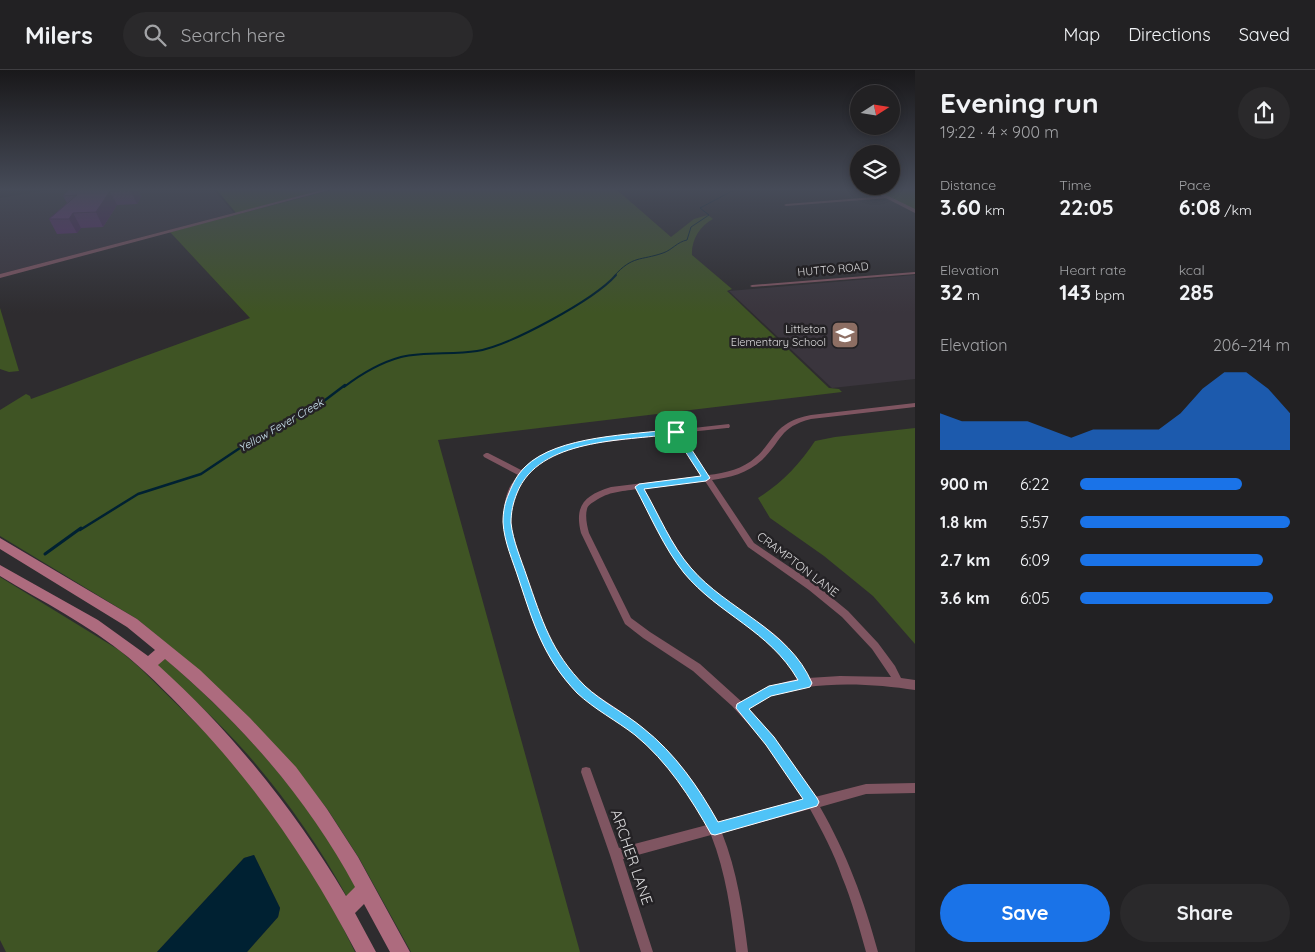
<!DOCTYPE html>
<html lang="en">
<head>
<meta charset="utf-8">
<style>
	body { margin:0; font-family:Quicksand,sans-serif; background:#2a292b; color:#f1f3f6; height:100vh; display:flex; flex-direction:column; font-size:19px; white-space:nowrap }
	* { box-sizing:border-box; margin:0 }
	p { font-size:16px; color:#a2a3a6 }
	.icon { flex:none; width:28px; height:28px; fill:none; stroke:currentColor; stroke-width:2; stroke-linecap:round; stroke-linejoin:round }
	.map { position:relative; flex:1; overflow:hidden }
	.sheet { display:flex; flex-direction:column; background:#222123; width:400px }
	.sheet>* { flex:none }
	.needle { width:32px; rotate:78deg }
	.controls { position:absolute; left:850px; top:15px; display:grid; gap:10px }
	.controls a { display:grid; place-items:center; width:50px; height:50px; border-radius:50%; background:#222123; box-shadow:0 2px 8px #0003,0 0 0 1px #3f3e41; font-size:25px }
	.pin { position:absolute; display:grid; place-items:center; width:42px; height:42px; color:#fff; margin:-21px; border-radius:10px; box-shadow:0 2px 8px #0006 }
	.round { display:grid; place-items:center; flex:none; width:52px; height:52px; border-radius:26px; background:#2a292b }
	.overview { display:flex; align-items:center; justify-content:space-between; height:85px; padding:0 25px }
	h1 { font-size:28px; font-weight:800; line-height:38px }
	.metrics { display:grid; grid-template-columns:repeat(3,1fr); gap:8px; height:85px; padding:5px 25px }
	.metrics div { display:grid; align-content:center }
	.metrics b { font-size:21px; font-weight:800 }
	.metrics small { font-size:14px; font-weight:400 }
	.metrics p { font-size:14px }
	.chart { height:140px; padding:10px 25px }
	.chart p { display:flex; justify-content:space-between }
	.chart svg { width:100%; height:90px; margin-top:5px; fill:#1a73e8; opacity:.7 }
	.button { display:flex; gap:10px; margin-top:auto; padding:10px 25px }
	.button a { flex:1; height:58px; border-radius:30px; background:#1a73e8; color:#fff; font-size:20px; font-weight:800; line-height:58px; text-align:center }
	.button a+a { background:#2a292b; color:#f1f3f6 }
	ul { padding:0 25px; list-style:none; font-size:16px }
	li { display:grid; grid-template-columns:80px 60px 1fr; align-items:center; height:38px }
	li i { height:12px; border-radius:6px; background:#1a73e8 }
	header { display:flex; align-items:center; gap:30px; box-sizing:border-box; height:70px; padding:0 25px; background:#222123; border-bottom:1px solid #3f3e41 }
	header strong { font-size:24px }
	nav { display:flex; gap:28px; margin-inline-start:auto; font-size:18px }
	.search { width:350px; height:45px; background:#2a292b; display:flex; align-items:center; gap:12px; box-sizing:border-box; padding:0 18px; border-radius:28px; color:#a2a3a6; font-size:19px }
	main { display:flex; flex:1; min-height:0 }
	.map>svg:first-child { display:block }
</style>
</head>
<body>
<header>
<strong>Milers</strong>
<div class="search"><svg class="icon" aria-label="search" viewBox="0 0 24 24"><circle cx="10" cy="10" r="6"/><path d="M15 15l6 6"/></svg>Search here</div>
<nav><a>Map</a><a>Directions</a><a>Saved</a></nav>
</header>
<main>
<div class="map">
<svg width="915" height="882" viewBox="0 0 915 882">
	<rect width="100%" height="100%" fill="#2e2c2f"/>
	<!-- built -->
	<g fill="#3a353d">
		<path d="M48 120H214L234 143 0 204V128Z"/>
		<path d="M915 205V309L832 318 729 221Z"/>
	</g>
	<!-- green -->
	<g fill="#3f5424">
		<path d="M217 120H324L236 143Z"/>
		<path d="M331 120H617L671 167 694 149 708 145 713 149C700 156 691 170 692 185L732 219 727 221 829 318 839 319 842 322 438 370 580 882H411L359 788 328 740 296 699 200 601 137 549 0 466V340L26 324 30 326 31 329 42 325 137 289 250 248 170 162Z"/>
		<path d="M875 120H915V140Z"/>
		<path d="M0 238 19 301 9 302 0 299Z"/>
		<path d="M915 358V574L873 526 824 486 770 448 758 428C782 413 799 395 815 371L835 367Z"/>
		<path d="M0 507 119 580 139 597 210 667 236 696 298 779 334 840 355 882H247L278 847 280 838 254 785 244 788 157 882H6L0 870Z"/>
		<path d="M163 587C240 653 309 728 356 818L347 827C320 777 286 729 249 686 220 653 188 624 156 594Z"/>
	</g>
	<!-- water -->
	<path fill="#002132" d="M254 785 280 838 278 847 247 882H157L244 788Z"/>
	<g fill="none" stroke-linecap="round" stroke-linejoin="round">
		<!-- stream-far3 -->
		<path stroke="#002132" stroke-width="1" d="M614 206C633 185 640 191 663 183 672 180 677 172 687 170L691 157 709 145 700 138 734 120"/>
		<!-- stream-far2 -->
		<path stroke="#002132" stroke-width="2" d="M344 317C361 304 379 293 401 287 425 281 452 285 477 281 509 276 594 230 616 205"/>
		<!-- stream-far1 -->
		<path stroke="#002132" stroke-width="2.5" d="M80 460 138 424 201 404 258 366 316 337 345 315"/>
		<!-- stream -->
		<path stroke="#002132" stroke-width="3" d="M45 484 81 458"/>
		<!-- minor -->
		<g fill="#7f5561" fill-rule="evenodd">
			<path d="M887 126 888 128 786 136 784 135 786 134Z"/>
			<path d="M915 202V204L752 217 750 216 752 215Z"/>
			<path d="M915 333V337L811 349C779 357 782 371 762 390 748 403 729 408 712 410L754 473 815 514 848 541 878 573 895 596 901 608 915 610V620C871 613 810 610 768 627 761 630 755 635 748 639 773 666 795 695 815 727L866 714 915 713V723L866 724 820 737C847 784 864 830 878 882H866C859 857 852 831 842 807 834 783 822 761 810 739L722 763C737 801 743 841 748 882H736C731 842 726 803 711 765L623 789 653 882H641L610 785 581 702 582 698 586 697 590 698 619 778 707 755C690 717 655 679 622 654 604 641 585 631 570 615 540 583 529 539 516 499 507 473 498 448 508 421 510 415 515 410 518 405L484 387 483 385 486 383H488L521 400 536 388 554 379 578 372 622 366 729 354 730 356 729 358H727L680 363 708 405C726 403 743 399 756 387 767 378 773 363 785 355 793 349 802 347 811 345ZM674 364 701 406 611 417C585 425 574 435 581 463L625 554 643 568 693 601 732 636 760 667 785 699 804 730 717 753C699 713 668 677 634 651 615 636 593 625 576 608 549 578 538 540 525 503 520 485 511 467 511 448 511 442 512 436 514 430 525 377 597 373 640 368 651 367 663 365 674 364ZM705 411 748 477 809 520 842 547 872 579 891 607 840 606 808 608C800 594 791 580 779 568 756 548 728 535 706 514 678 488 662 452 643 419ZM637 419C655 454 671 492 700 520 722 541 751 554 773 576 783 585 791 597 798 609 777 613 759 620 742 632L700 594 650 562 631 548 589 463C587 456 585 446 587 439 588 435 592 433 595 431 610 421 620 422 637 419Z"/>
		</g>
		<!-- tertiary -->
		<g fill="#7f5561" fill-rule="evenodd">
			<path d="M322 120H329L0 208V204Z"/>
			<path d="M870 120H876L915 139V143Z"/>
		</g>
		<!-- secondary -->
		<path fill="#ad6b7e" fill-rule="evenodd" d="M0 468 137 549 200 600 250 648 296 697 327 739 358 787 410 882H390L364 834 355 843 376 882H356C312 798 261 722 196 653 174 630 152 607 128 587 89 555 43 532 0 506V495L98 550 148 586 155 580 127 557 0 479ZM165 589C241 653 308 729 355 817L346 826C295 740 232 662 158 595Z"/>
	</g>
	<!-- wall -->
	<path fill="#592d6c" d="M68 120H138L141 127 137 134 117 135 103 157 81 158 77 163 57 164 49 149 67 133 63 126Z"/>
	<!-- shaded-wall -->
	<g fill="#482458">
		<path d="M130 120H138L141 127 137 134Z"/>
		<path d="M110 121 117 135 103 157 96 142Z"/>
		<path d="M73 143 81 158 77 163 69 149Z"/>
	</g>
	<!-- building -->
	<path fill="#67347d" stroke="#482458" d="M68 120H131L110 121 96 142 73 143 69 149H49L77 125 63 126Z"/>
	<!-- sky -->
	<linearGradient id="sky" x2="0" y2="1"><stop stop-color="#19181a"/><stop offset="0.49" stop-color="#464b58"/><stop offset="1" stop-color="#464b58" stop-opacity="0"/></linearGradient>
	<rect width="915" height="243" fill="url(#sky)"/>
	<!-- route -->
	<path fill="#4fc3f7" stroke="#fff" fill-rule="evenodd" d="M676 359 679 360 710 408 706 411 644 419C659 445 671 475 691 498 727 540 789 559 812 613L810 617 806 618 771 626 749 639 774 667 817 728 819 732 817 736 715 765 711 764C691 728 667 691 635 665 617 651 594 639 577 623 543 587 534 555 519 510 513 491 504 472 503 452 503 441 505 432 509 423 513 413 517 405 525 397 557 365 633 365 676 359ZM674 364 701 406 639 414 635 417C650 445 664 478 684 503 719 545 769 560 798 610L769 616 737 634 736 638 766 675 803 729 718 752C699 718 675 683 643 658 625 643 602 632 585 616 551 582 542 550 527 507 521 489 513 471 511 453 511 442 513 433 517 423 539 368 624 371 674 364Z"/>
	<!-- icons -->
	<defs>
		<symbol id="school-square" viewBox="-11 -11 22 22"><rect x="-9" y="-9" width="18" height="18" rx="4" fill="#8d6e63" stroke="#242225"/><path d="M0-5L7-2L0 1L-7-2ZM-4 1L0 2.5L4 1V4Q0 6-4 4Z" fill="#fff"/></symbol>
	</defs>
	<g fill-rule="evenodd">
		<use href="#school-square" x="829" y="249" width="32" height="32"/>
	</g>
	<g text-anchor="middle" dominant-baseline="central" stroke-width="5" stroke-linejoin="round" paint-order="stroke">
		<!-- far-street labels -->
		<g font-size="11" fill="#dbdadc" stroke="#242225">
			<text transform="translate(833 199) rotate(-5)">HUTTO ROAD</text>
		</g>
		<!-- far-poi labels -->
		<g font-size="11" fill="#dbdadc" stroke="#242225" text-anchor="end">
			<text x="826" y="259">Littleton<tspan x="826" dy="13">Elementary School</tspan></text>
		</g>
		<!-- far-water labels -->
		<g font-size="11" font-style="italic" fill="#cde5f2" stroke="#242225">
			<text transform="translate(281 355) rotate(-30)">Yellow Fever Creek</text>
		</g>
		<!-- street labels -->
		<g font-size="12" fill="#dbdadc" stroke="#242225">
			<text transform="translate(798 494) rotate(37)">CRAMPTON LANE</text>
		</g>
		<!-- near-street labels -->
		<g font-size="15" fill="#dbdadc" stroke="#242225">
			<text transform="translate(632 787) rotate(71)">ARCHER LANE</text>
		</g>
	</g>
</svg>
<div class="controls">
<a><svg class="needle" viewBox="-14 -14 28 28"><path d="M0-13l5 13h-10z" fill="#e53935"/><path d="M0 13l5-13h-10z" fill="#a2a3a6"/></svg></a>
<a><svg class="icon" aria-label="layers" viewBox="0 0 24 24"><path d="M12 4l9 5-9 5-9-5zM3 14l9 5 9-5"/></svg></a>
</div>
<div class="pin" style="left:676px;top:362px;background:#1e9e55"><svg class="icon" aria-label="arrive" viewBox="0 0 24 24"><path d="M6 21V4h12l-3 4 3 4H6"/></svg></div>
</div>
<section class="sheet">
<div class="overview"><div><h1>Evening run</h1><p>19:22 · 4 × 900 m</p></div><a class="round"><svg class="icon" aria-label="share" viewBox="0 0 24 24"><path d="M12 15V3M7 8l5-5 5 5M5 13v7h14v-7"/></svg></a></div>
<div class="metrics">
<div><p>Distance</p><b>3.60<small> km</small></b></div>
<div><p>Time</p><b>22:05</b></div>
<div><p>Pace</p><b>6:08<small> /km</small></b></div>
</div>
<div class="metrics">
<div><p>Elevation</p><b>32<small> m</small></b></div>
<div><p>Heart rate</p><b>143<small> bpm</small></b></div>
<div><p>kcal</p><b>285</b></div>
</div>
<div class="chart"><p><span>Elevation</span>206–214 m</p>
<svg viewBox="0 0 160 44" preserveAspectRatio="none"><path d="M0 44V26L10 30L20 30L30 30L40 30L50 34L60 38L70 34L80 34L90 34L100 34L110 26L120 14L130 6L140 6L150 14L160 26V44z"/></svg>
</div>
<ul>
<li><b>900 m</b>6:22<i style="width:77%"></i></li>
<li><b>1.8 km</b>5:57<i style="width:100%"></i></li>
<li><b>2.7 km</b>6:09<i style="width:87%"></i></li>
<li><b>3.6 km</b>6:05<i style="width:92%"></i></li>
</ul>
<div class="button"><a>Save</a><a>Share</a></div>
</section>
</main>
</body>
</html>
